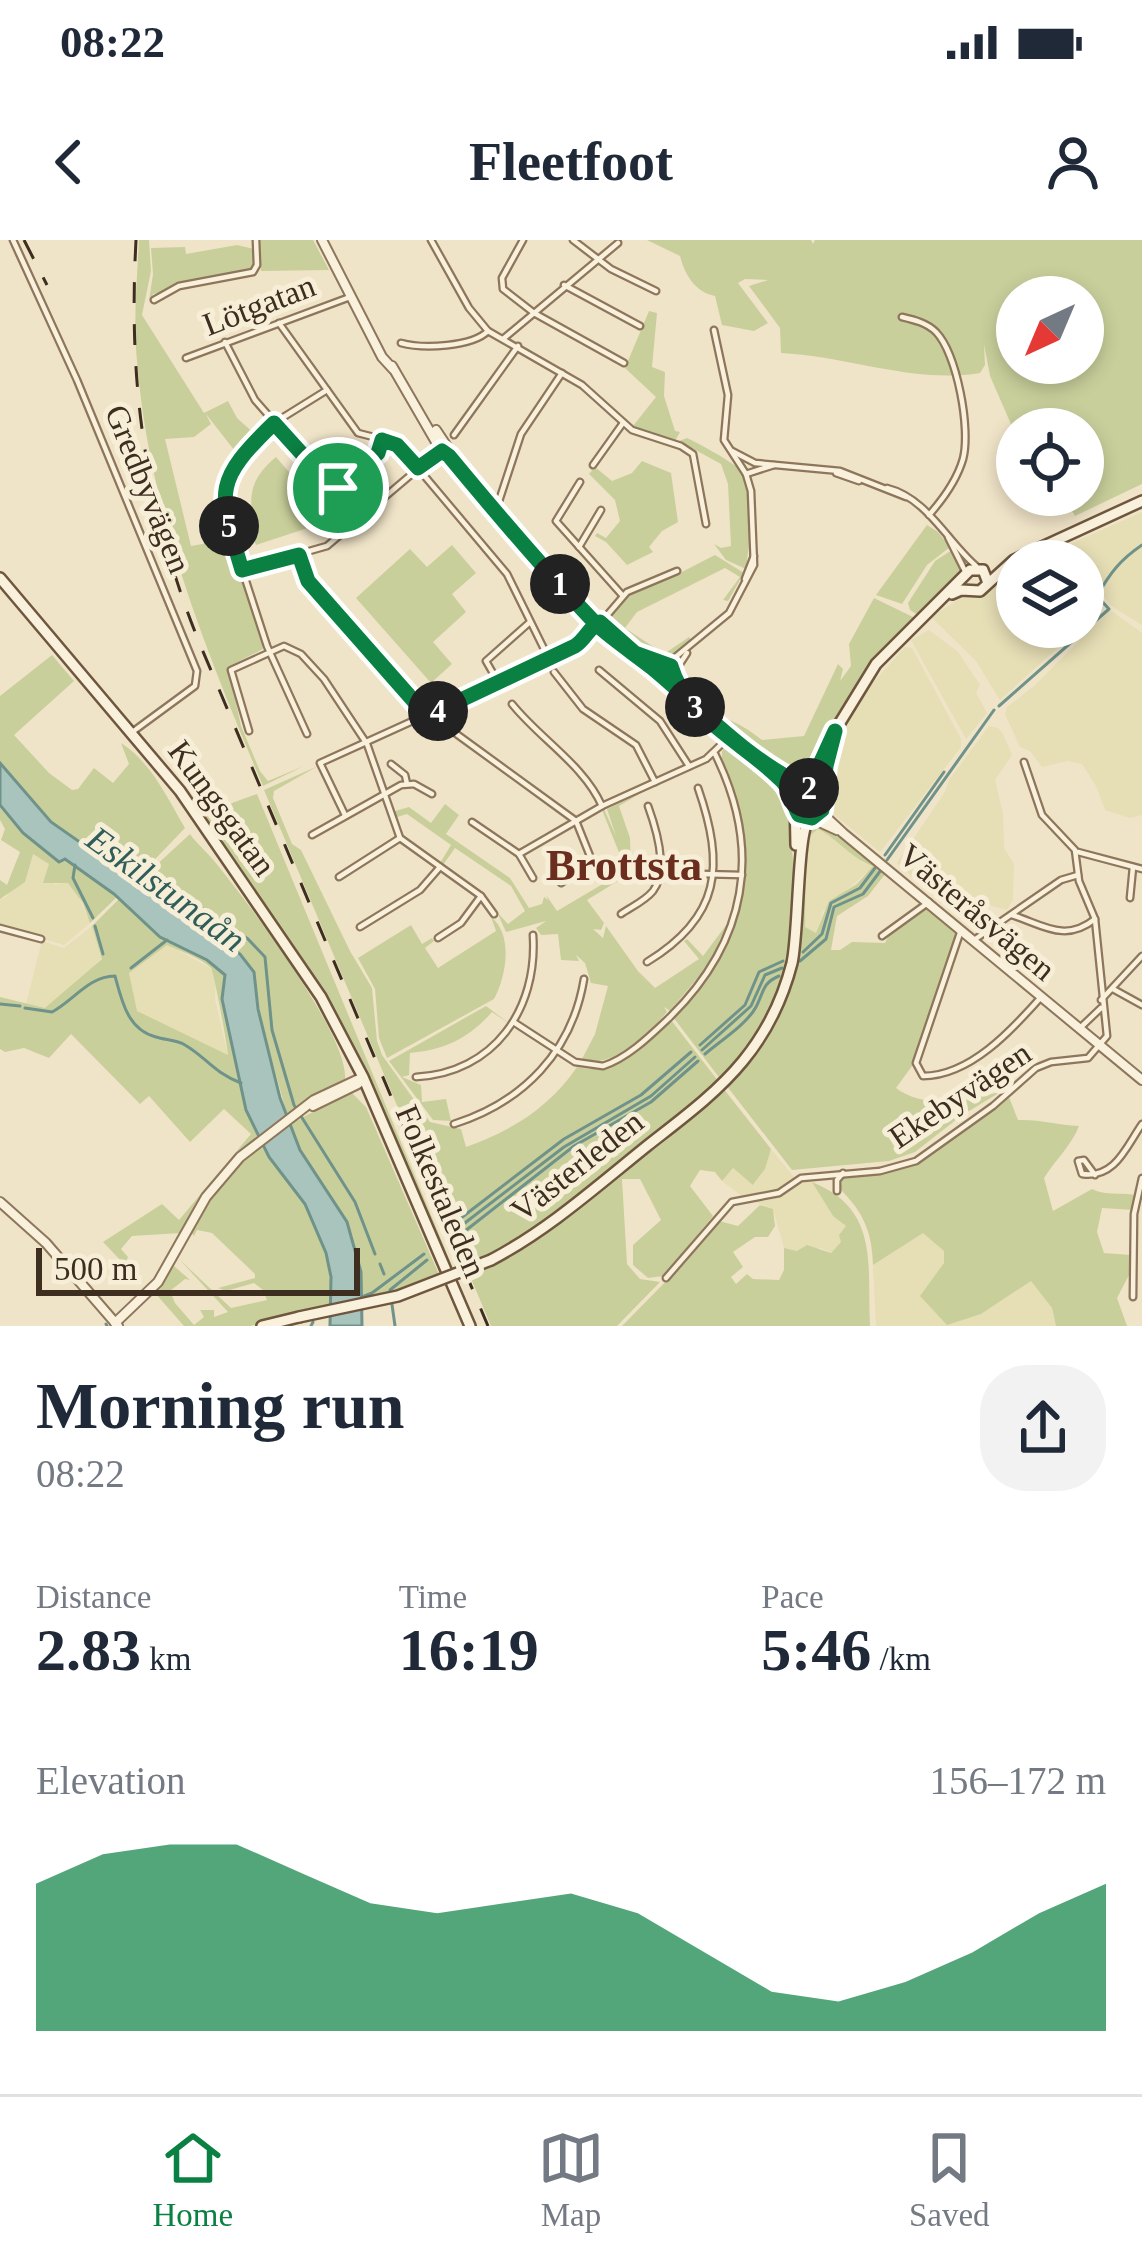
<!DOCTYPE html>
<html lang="en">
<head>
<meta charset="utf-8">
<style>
	body { margin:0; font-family:"Times New Roman",serif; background:#f2f2f3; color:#1f2937; height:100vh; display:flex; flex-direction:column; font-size:45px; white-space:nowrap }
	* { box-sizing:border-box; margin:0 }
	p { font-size:39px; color:#747a83 }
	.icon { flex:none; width:66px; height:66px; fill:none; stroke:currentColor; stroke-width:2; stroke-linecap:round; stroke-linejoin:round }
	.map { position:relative; height:1086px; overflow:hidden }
	.details { display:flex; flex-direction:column; background:#fff; flex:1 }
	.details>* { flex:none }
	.needle { width:78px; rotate:224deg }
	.tools { position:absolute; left:996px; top:36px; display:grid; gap:24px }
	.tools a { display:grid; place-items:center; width:108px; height:108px; border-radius:50%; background:#fff; box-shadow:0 6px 18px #0003; font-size:60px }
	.scale { position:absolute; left:36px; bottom:30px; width:324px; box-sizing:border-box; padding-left:12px; border:6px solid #3d2e20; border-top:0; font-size:33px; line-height:42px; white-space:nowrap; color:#3d2e20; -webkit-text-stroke:9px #f7eed8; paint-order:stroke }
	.pin { position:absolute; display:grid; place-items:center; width:102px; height:102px; color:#fff; margin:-51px; border:6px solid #fff; border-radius:50%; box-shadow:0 3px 12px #0007 }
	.km { position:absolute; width:60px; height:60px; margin:-30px; border-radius:50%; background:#222; color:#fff; font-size:33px; line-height:60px; text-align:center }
	.round { display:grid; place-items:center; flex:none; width:126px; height:126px; border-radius:48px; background:#f2f2f3 }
	.headline { display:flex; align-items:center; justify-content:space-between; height:204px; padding:0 36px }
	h1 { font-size:66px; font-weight:800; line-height:90px }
	.figures { display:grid; grid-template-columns:repeat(3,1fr); gap:18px; height:204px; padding:12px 36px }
	.figures div { display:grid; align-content:center }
	.figures b { font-size:60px; font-weight:800 }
	.figures small { font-size:33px; font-weight:400 }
	.figures p { font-size:33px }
	.chart { height:336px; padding:24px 36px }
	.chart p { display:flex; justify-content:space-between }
	.chart svg { width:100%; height:216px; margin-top:12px; fill:#0b8043; opacity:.7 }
	.status { display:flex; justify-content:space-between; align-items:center; height:84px; padding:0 60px; background:#fff; direction:ltr }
	.status svg { height:33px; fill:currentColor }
	header { display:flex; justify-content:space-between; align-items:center; height:156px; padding:0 36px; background:#fff; font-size:54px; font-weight:800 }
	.tabs { display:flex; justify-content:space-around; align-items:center; height:168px; border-top:3px solid #e0e1e3; background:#fff; font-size:33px; color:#747a83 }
	.tabs a { display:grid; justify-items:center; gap:6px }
	.tabs .on { color:#0b8043 }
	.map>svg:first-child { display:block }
</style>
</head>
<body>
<div class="status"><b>08:22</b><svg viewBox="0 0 49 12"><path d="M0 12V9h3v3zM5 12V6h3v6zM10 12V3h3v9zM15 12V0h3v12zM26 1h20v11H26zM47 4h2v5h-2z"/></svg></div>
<header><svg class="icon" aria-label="back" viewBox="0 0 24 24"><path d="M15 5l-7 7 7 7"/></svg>Fleetfoot<svg class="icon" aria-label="person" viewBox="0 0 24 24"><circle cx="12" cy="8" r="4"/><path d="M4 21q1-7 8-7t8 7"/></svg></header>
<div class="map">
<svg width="1142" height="1086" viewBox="0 0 1142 1086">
	<rect width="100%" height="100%" fill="#f0e4c8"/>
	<!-- farmland -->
	<g fill="#e6deb5">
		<path d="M1142 272V385L1110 365 1102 354 1095 357 1100 370 1083 385V321H1032Z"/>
		<path d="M1017 328V387H1081L1000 460 976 421 931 377 961 358 983 357Z"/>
		<path d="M1110 370 1142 393V575L1130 578 1105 570 1096 546 1082 524 1067 521 1042 527 1030 511 1020 507 1005 474 1007 467 1034 446Z"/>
		<path d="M929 390 958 412 980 445 976 453 987 473 966 499 911 400Z"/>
		<path d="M905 407 912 408 961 499V507L880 612 831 572V533L835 512 850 476 872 444Z"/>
		<path d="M989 486 998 488 1003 494 1012 515 995 540 1003 574 1004 608 1014 624 1013 659 1007 670 992 666 979 656 966 662 929 651 897 623 945 552 949 540Z"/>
		<path d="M818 589 838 599 863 623 874 626 823 671 816 694 805 687 806 599Z"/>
		<path d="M33 614 50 624 48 633 54 644 68 643 76 651 90 683 64 705 0 686V659L6 657Z"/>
		<path d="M92 686 102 718 53 764 45 768 26 764 42 701 64 708Z"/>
		<path d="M167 704 210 728 216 737 215 759 228 815 136 771 129 733Z"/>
		<path d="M771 909 797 941 812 942 833 976 846 986 841 1002 831 1013 821 1008 797 1011 784 1008 773 969 743 957 722 941 733 928 754 945 765 929Z"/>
		<path d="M923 992 944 1011V1023L935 1038 947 1084 981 1074 1031 1041 1052 1068 1056 1086H876L873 1025Z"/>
	</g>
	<!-- green -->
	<g fill="#c9cf9b" fill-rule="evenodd">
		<path d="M139 0H149L151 31 142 75 204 173 228 161 237 178 257 196 238 215 206 174 211 184 194 197 165 199 191 306 214 302V297L228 293 263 409 228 427 241 486 260 531 268 541 304 526 263 546C205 409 149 271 137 121 133 81 137 40 139 0Z"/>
		<path d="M259 0H313L329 30 261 31Z"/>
		<path d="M647 0H811L813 4 815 0H1142V244L1075 276 1062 255H1083V189L1014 191 990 136 984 104 985 125 980 133C915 144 846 116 781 113L780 88 749 46 768 40 745 39 738 43 768 83 754 91 722 85 715 56C695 52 685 35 680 16ZM1017 57H1083V123H1017Z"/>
		<path d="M237 5 254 9V27L250 30 153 54 149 61 153 34 151 8 185 7 186 14Z"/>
		<path d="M649 71 657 73 652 127 665 132 664 156 675 191 680 192 675 201 633 186 656 157 625 128Z"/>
		<path d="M687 198C703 206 722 216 737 227 758 242 749 306 746 329L726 320 714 304 721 308 731 306 728 244 721 224 679 201Z"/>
		<path d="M276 217 302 247 309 242 326 260 316 269 326 282 256 305 250 291 234 293 255 286C247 255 251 238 276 217Z"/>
		<path d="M642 221 671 233 678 282 662 291 649 307 653 312 627 325 606 302 595 296 597 293 606 298 620 281 615 260 589 234 595 227 612 241 632 233Z"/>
		<path d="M927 285 938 292 950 307 927 325 902 364 876 355Z"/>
		<path d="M452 305 476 333 452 354 466 372 433 402 452 424 431 443 356 358 410 309 427 327Z"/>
		<path d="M952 310 962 325 963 333 918 375 910 370 908 363 935 321Z"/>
		<path d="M715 315 744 333 728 361 723 360 740 337 725 328 637 372 625 388 664 414 689 397 691 400C655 435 639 411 610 384L608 379 633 351 672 337Z"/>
		<path d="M874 358 915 378 860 439 807 542 765 520 706 470C726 479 740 482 762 500L804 496 838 424 843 429 840 441 851 426 849 404Z"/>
		<path d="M52 415 74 441 14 495 49 533 72 550 78 549 94 528 113 543 129 524 121 503C151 522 168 559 185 588L136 639 51 582 0 523V456Z"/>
		<path d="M729 505C747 514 784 540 790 561 793 574 791 593 792 607 799 699 787 771 721 840L673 777C749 696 762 623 722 519V511Z"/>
		<path d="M318 526 274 551 273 558 292 604 301 610 350 711 372 748 377 801 382 815 430 882 461 889 466 907C511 891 549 868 577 827 616 837 644 803 671 780L719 842 550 982 466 1029 264 550Z"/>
		<path d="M641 553 619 566 630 598 631 629 621 612 631 633 587 660 604 683 601 690 593 689 603 698 606 686 662 765 638 731 655 748 699 719 684 701 687 699 703 716 727 684 709 724 670 771 664 767 667 772C645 796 614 828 581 821L595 794 608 746 591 743 585 723 576 715 579 721 561 720 558 694 541 695 536 688 546 681 506 692 497 672 508 684 525 671 511 646 455 608 443 625 440 623 451 605 407 574 394 578 392 572 409 567 431 583 445 564 459 575 446 594 510 638 529 668 542 664 544 657 548 660 546 655 557 671 618 635 613 625 622 620 602 570 604 569 616 596 607 569Z"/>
		<path d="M257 554 455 1033 452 1034 363 823 343 785 239 625 199 575Z"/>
		<path d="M0 565 23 593 59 622 64 619 117 657 90 683 83 663 68 643H43L49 624 33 614 25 642 0 659V640L7 645 20 612 1 600 5 589 0 580Z"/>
		<path d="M813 583 835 592 886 633 868 656 837 676 831 710H840L852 702 885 703 890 693 926 668 956 693 912 826 896 848C925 870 970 861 1002 851L961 876 915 912 889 921 792 930 726 845C759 808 796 735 802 686 806 652 803 618 808 584ZM818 589C838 599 853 620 873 626L857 644 829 661 816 693 805 687 806 599Z"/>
		<path d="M190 594C197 604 207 612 215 622 246 660 349 795 345 839L287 875 258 769 254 732 240 714 190 682 139 641Z"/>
		<path d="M119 659 160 697 207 720 225 736C220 772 242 861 259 896L213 941 181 993 132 996 121 1009 128 1017 125 1025 103 1002 162 964 179 980 251 894 224 869 190 902 149 856 140 864 71 794 49 818 24 808 5 812 0 809V757L45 768 102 719 92 686ZM167 705C180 711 201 718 211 728 214 732 227 804 228 815L137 771 129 733Z"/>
		<path d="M491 677C513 694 507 735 494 759L387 818 379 798 375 749 358 718 411 685 422 704 432 698 434 701 425 708 438 728 496 691Z"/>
		<path d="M486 766 510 784 492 772C469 798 445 810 410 813L409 835 402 837 421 845 422 862 446 859 451 881 433 880 389 821Z"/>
		<path d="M723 848 771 909 765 929 753 945 733 928 722 941 715 932 700 930 690 946 713 976 664 1036 648 1038 633 1025V1005L661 980 640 939H622L627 1024 640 1039 660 1042 617 1086H491L470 1036 553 987Z"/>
		<path d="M351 852 366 867 441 1039 362 1060C359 974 316 954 290 884Z"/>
		<path d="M1009 857 1018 880C1040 879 1057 885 1079 886 1072 905 1055 920 1044 938L1053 971 1092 949C1106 956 1120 952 1135 955L1133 970 1102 968 1097 992 1104 1013 1131 1015 1129 1035 1117 1058 1127 1086H1056L1052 1068 1031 1041 981 1074 947 1085 920 1056 944 1023V1011L923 993 873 1025C872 991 863 972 840 949L843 937 879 934 920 922 969 881Z"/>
		<path d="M262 902C274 926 294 943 306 966 324 998 332 1031 331 1068L250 1086H184L155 1053 174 1026 190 1040 185 1039 170 1051 175 1063 194 1085 204 1077 200 1070H214V1077L228 1072 179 1019 231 1068 267 1060 263 1050 254 1043 226 1051 218 1048 255 1038V1034L212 993 197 990 194 996 190 991 223 941Z"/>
		<path d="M812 942C880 969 867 1025 870 1086H622L674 1033 715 980 738 986 760 965 773 969 775 986 768 997H755L733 1012 743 1027 731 1037 736 1044 747 1034 753 1039 779 1040 784 1030V1008L797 1011 807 1005 831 1013 841 1002 839 995 846 986 833 976Z"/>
	</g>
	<!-- water -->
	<path fill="#a9c4bc" stroke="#6f938a" stroke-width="3" d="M0 523 51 582 240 714 254 732 258 769 280 858 300 910 347 982 361 1032 362 1086H330L331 1037 326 1013 305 964 269 917 246 870 222 759 225 735 207 720 160 697 114 654 65 619 59 622 23 593 0 565Z"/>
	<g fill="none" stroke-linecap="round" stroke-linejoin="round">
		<!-- stream -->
		<g stroke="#6f938a" stroke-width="3">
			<path d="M999 466 1109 369 1097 356C1110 333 1120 320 1142 305"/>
			<path d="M885 615 944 532"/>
			<path d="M887 620 994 470"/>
			<path d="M75 625 73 638 93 678"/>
			<path d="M163 642 248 699 265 717 272 790 294 865 355 962 375 1014"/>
			<path d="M95 686 103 714"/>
			<path d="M803 712 822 694 831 663 860 648 875 628"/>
			<path d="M800 721 826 699 834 667 863 654 881 630"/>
			<path d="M131 728 167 700"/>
			<path d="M0 764 20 766"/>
			<path d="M25 768 52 772C73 761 89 736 115 736 122 762 128 790 156 797 165 800 177 800 185 805 207 818 213 832 241 843"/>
			<path d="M700 805 745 765 759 732 783 721"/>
			<path d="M702 810 751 766 765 735 782 728"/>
			<path d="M705 814C720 801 747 784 756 767 764 752 762 743 779 736"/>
			<path d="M461 978 564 899 641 855 691 812"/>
			<path d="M457 989 564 907 651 856 695 817"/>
			<path d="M460 995 574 906 651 862 698 821"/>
			<path d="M380 1024 384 1034"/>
			<path d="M362 1057 372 1053 424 1014"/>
			<path d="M106 1084 107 1086"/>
			<path d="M311 1086 313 1082"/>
			<path d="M395 1086 390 1050 427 1020"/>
		</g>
		<defs>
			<g id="minor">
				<path d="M13 0 77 140 197 431 195 446 131 493"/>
				<path d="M431 0 469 68 488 91 582 145 632 190 681 206 693 214 706 284"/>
				<path d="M523 0 502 38 503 49 534 73 624 123"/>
				<path d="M573 0 611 29 656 51"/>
				<path d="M564 45 640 86"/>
				<path d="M154 60 179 46 253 32 257 25 256 0"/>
				<path d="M902 77C915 80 927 83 936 92 957 114 971 189 963 219 957 240 944 258 929 275"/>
				<path d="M279 83 358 193 389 201 401 208 507 334 549 419"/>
				<path d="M503 99 618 3"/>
				<path d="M225 102 255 160 333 249 378 213 382 200"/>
				<path d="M401 103C423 109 472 107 488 91"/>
				<path d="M186 118 350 57"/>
				<path d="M454 195 518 106"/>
				<path d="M732 211 755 223 840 231 906 257"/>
				<path d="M593 225 623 183"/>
				<path d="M836 233 859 241"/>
				<path d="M746 234 774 225"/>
				<path d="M580 242 556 281 623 356"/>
				<path d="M887 248C927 258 947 301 976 326"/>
				<path d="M499 261 521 194 562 133"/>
				<path d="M948 297 966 333"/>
				<path d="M579 307 601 270"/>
				<path d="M299 315 308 341 427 476"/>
				<path d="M243 330 327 306 439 211"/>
				<path d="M745 339 754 316"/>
				<path d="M667 424 729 373 754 325 751 251 746 234 724 200 728 155 714 90"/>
				<path d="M599 430 660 481 689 526"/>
				<path d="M554 432 583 469 636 505 655 542"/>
				<path d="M674 433 687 413"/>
				<path d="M498 442 486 421 530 382"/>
				<path d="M512 464C540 499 584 525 602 566"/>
				<path d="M440 482 576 581 592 621 561 643"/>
				<path d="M249 491 231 430 284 406 301 414 324 439 367 504 400 598 481 656 494 674"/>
				<path d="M307 494 267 406 230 292 224 255 230 232 242 214 274 183 327 150"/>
				<path d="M391 524 405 535 407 544"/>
				<path d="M345 575 320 523 569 410 597 387 627 352 677 331"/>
				<path d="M472 582 519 614 533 638"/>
				<path d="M312 595 401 545 414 544 432 554"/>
				<path d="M1078 612 1142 629"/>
				<path d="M519 614 602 566 706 519 728 498"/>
				<path d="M659 633 742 635"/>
				<path d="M339 637 400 598"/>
				<path d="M1130 658 1133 627"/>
				<path d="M621 674C631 667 645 661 653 651 669 630 656 588 648 566"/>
				<path d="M1012 675C1043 685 1065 703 1095 679"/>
				<path d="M360 687 420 650 440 627"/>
				<path d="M0 688 41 699"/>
				<path d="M960 693 916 823 923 836C970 836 1012 790 1042 756"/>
				<path d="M882 696 929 662"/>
				<path d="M438 698 461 683 481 656"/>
				<path d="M974 700 1061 640 1078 635"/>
				<path d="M647 722C721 677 725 626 698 548"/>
				<path d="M1113 749 1142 765"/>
				<path d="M1101 760 1142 716"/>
				<path d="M515 783 575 822 603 826C628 818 651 795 670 777 747 701 763 611 715 514"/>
				<path d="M1080 788 1101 768"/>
				<path d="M416 837C494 833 538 769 533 695"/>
				<path d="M454 884C523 862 572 812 584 739"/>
				<path d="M1095 935 1084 920 1078 921 1082 934C1115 939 1126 907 1142 884"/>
				<path d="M837 951V940L843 933"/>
				<path d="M666 1038 732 962 779 953 801 938 880 931 916 921 993 866 1036 828 1051 822 1088 818 1107 796 1095 679 1079 641 1075 610 1042 575 1024 522"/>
				<path d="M1133 1057 1134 974 1142 938"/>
			</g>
			<g id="tertiary">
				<path d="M322 0 382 117 393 129"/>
				<path d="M392 126 436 202"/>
				<path d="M436 190 454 217"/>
				<path d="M442 211 597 383 782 541 793 563"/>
				<path d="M644 418 671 426 672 437 664 441"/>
				<path d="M778 532 807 548"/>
				<path d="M824 564 828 579 843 593 1142 840"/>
				<path d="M811 578 837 590"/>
				<path d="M313 866 358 844 362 838"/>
				<path d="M0 962 46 1003 118 1086"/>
				<path d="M115 1083 158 1042 206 957 240 917 314 860 363 837"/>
			</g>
			<g id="secondary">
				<path d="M0 338 180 551 321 757 363 837 470 1086"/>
				<path d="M952 354 961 350 980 351 1014 320 1142 261"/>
				<path d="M809 548 830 499 876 424 970 330H983L988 343"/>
				<path d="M803 578H812L822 570 828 520"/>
				<path d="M796 605 795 556 804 549H813L824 562"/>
				<path d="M491 1020C548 990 596 947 647 906 680 880 716 854 743 821 766 793 783 758 792 723 799 692 797 593 809 579"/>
				<path d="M262 1086 299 1077"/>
			</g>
		</defs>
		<!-- minor casing -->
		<use href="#minor" stroke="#8d765c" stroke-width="9"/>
		<!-- tertiary casing -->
		<use href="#tertiary" stroke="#8d765c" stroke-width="12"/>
		<!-- secondary casing -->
		<use href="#secondary" stroke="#6f573f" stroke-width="14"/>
		<!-- minor -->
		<use href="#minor" stroke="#faf1dc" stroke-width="4.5"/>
		<!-- tertiary -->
		<use href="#tertiary" stroke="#faf1dc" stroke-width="8"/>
		<!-- secondary -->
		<use href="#secondary" stroke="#faf1dc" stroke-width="9"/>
		<!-- rail -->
		<g stroke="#3d2e20" stroke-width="3" stroke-dasharray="21 21" stroke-linecap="butt">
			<path d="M24 0 47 45"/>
			<path d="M136 0C128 145 145 267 199 402L488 1086"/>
		</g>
		<defs>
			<path id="secondary-bridge" d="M299 1077 398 1056 491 1020"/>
		</defs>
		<!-- secondary-bridge casing -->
		<use href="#secondary-bridge" stroke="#6f573f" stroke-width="14" stroke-linecap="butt"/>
		<!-- secondary-bridge -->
		<use href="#secondary-bridge" stroke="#faf1dc" stroke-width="9"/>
	</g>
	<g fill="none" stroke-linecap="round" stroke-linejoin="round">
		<defs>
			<path id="route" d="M338 248 378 213 382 200 397 205 418 228 442 211 449 216C497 274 546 332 598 386 615 401 633 413 651 427 702 469 747 521 809 548L835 491 826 526 822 570 812 578 799 575C792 564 792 551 782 541 746 504 685 477 671 426L635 413 600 382C588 388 586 399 575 406L427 476 308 341 299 315 242 330C218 251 213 242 274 183L332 247 338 248"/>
		</defs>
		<!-- route casing -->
		<use href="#route" stroke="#fff" stroke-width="24"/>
		<!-- route -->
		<use href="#route" stroke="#0b8043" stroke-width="15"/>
	</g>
	<g text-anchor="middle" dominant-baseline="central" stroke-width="10" stroke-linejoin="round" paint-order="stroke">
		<!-- street labels -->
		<g font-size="33" fill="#3d2e20" stroke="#f7eed8">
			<text transform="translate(259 65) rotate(-21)">Lötgatan</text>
			<text transform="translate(148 249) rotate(68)">Gredbyvägen</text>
			<text transform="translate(222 568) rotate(54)">Kungsgatan</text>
			<text transform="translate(977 672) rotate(40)">Västeråsvägen</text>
			<text transform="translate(960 855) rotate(-34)">Ekebyvägen</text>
			<text transform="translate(577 926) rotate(-38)">Västerleden</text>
			<text transform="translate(441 951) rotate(67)">Folkestaleden</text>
		</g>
		<!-- water labels -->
		<g font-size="36" font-style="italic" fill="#2f5d5a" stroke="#f7eed8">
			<text transform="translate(166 649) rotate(36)">Eskilstunaån</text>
		</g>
		<!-- district labels -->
		<g font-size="45" font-weight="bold" fill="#6b2e1e" stroke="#f7eed8">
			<text x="624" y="625">Brottsta</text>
		</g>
	</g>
</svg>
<div class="tools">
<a><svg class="needle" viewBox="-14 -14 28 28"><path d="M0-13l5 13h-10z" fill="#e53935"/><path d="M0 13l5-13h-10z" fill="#747a83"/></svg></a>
<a><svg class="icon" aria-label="locate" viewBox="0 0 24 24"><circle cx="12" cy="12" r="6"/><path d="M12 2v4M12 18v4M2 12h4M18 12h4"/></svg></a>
<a><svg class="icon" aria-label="layers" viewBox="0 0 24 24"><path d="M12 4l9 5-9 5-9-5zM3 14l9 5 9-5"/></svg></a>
</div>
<div class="scale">500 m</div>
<div class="pin" style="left:338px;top:248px;background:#1e9e55"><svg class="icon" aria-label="arrive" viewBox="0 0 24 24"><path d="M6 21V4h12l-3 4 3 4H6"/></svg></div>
<b class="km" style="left:560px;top:344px">1</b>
<b class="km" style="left:809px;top:548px">2</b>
<b class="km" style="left:695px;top:467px">3</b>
<b class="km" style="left:438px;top:471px">4</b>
<b class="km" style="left:229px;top:286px">5</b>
</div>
<section class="details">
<div class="headline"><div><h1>Morning run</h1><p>08:22</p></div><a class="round"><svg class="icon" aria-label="share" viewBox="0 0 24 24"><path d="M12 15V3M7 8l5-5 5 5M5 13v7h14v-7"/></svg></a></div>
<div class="figures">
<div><p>Distance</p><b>2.83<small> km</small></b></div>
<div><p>Time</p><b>16:19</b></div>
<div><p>Pace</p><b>5:46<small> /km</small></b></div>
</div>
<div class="chart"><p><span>Elevation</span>156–172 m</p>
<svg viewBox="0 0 160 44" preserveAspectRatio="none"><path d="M0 44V14L10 8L20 6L30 6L40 12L50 18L60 20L70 18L80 16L90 20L100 28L110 36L120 38L130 34L140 28L150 20L160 14V44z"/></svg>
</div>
</section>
<nav class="tabs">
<a class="on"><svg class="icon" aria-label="home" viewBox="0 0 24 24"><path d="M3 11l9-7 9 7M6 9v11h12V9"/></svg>Home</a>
<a><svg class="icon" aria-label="map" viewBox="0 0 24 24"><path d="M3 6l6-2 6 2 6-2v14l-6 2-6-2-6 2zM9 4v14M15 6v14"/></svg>Map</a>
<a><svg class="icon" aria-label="saved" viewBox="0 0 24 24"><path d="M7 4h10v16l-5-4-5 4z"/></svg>Saved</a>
</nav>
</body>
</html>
